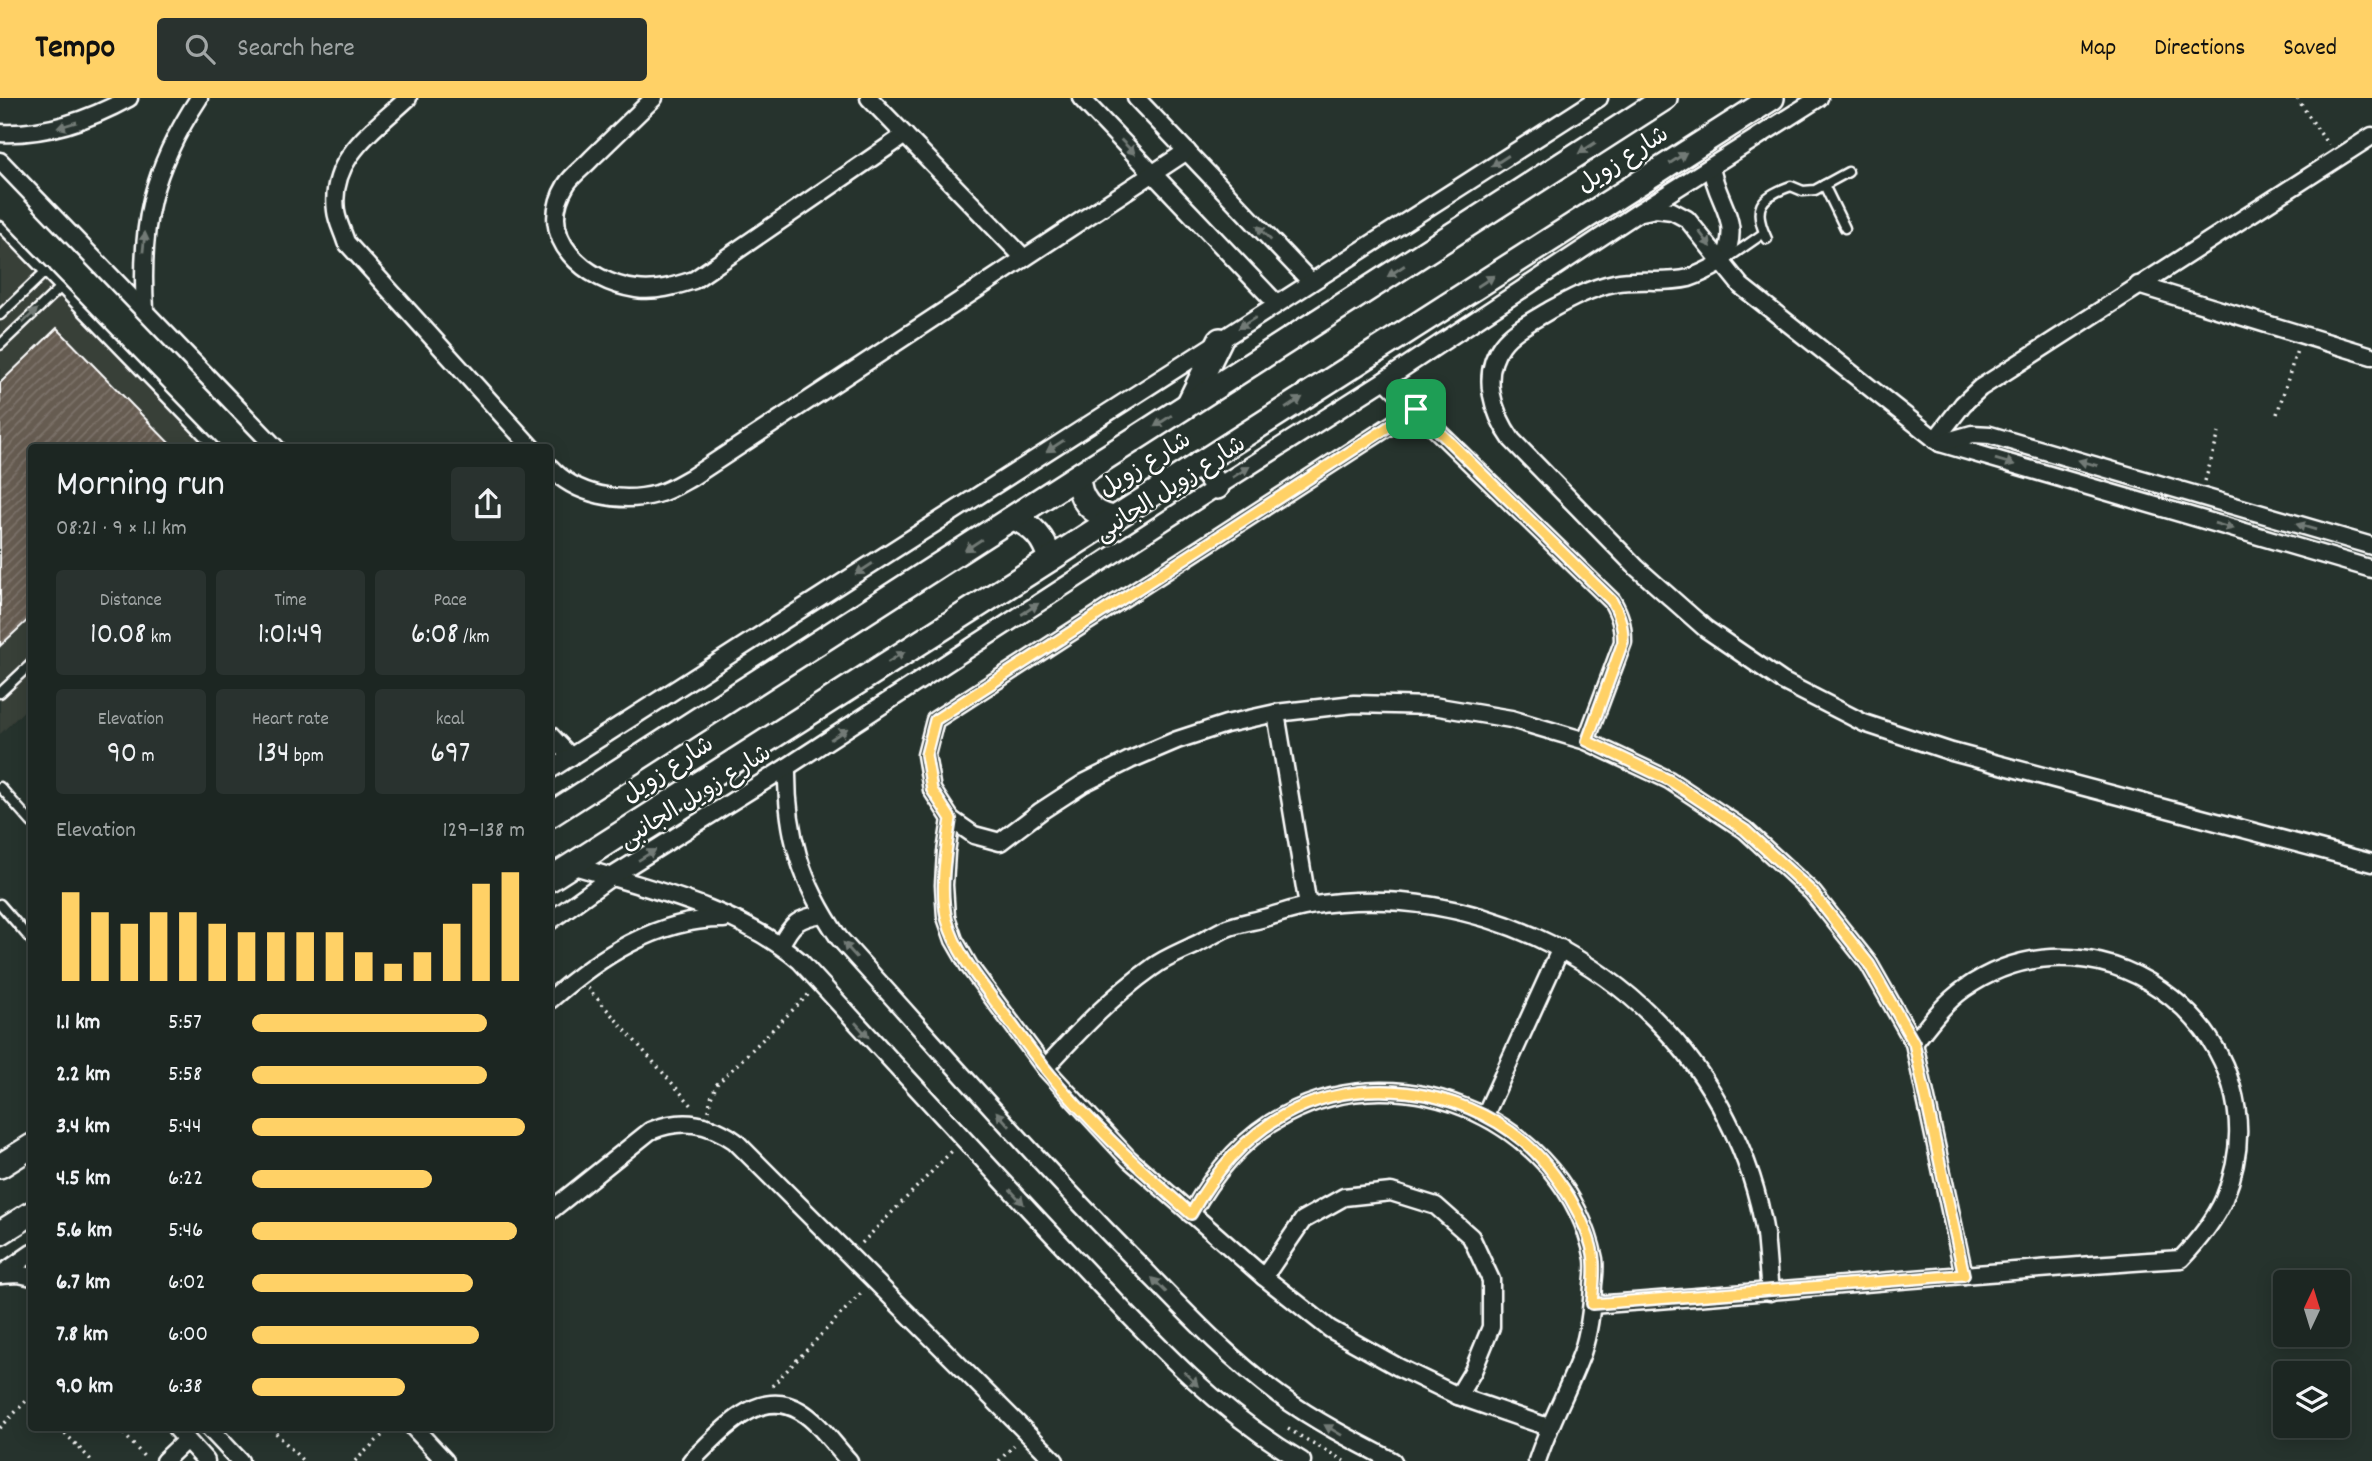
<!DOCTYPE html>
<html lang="en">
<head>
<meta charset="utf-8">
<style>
	body { margin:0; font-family:Dekko,"Playpen Sans Arabic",sans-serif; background:#29322f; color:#f1f3f6; height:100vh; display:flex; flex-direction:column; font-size:26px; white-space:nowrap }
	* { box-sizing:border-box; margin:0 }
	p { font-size:23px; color:#a0a5a5 }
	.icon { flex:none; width:38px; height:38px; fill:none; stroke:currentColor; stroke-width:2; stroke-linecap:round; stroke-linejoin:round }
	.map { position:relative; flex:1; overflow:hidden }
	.drawer { position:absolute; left:28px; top:346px; width:525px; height:987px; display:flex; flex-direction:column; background:#1c2622; border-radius:7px; box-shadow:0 4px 18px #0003,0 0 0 2px #3a4340 }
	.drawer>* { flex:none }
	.needle { width:46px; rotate:4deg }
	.controls { position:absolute; left:2273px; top:1172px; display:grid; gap:14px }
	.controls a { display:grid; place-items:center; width:77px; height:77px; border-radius:7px; background:#1c2622; box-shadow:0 4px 18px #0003,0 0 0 2px #3a4340; font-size:35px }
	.pin { position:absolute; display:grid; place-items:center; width:60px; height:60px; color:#fff; margin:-30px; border-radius:14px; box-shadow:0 4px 10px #0006 }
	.round { display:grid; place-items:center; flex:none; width:74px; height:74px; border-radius:7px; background:#29322f }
	.headline { display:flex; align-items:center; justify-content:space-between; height:119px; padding:0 28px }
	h1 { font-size:38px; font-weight:600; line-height:52px }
	.figures { display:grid; grid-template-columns:repeat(3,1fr); gap:10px; height:119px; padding:7px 28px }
	.figures div { display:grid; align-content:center; border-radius:7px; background:#29322f; text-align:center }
	.figures b { font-size:30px; font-weight:600 }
	.figures small { font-size:19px; font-weight:400 }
	.figures p { font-size:19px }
	.chart { height:196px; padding:14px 28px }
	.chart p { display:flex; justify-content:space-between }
	.chart svg { width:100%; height:126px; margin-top:7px; stroke:#ffd166; stroke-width:6 }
	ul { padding:0 28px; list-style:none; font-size:23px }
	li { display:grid; grid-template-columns:112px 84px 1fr; align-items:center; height:52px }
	li i { height:18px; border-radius:9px; background:#ffd166 }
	header { display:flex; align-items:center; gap:42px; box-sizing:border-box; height:98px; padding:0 35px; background:#ffd166; color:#111 }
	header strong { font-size:33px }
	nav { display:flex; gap:38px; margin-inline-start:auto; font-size:24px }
	.search { width:490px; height:63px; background:#29322f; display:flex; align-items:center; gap:18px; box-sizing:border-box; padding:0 24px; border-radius:7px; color:#a0a5a5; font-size:26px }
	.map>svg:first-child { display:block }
</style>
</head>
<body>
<header>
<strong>Tempo</strong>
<div class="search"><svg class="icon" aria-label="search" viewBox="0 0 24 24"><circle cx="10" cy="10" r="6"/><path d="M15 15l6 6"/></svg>Search here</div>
<nav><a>Map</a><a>Directions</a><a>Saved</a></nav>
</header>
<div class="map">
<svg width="2372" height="1363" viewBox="0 0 2372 1363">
	<defs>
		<pattern id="building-hatch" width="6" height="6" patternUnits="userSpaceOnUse" patternTransform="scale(1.75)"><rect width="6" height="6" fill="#665c51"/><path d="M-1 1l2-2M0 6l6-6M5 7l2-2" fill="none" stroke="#7d746b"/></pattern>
	</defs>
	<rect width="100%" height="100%" fill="#26332d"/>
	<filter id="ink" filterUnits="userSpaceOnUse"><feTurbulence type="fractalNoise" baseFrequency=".0143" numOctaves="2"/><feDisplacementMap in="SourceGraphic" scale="14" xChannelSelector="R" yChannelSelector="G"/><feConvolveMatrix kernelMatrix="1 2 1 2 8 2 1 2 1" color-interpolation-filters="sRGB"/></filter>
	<g filter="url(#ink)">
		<!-- built -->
		<path fill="#393f38" d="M0 118 221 350H32L31 606 0 636Z"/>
		<!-- building -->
		<path fill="url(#building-hatch)" stroke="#fff" stroke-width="2" d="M57 230 174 350H32V518L0 548V285Z"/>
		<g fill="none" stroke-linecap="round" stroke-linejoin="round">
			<defs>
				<g id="service">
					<path d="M1824 87 1845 130"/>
					<path d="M0 128 215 350"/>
					<path d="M1767 141C1752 110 1759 99 1791 88L1803 93 1815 92 1848 74"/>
					<path d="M1728 160 1764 135"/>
					<path d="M0 217 45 174"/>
					<path d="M0 247 60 190"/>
					<path d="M0 595 32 565"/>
					<path d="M0 689 32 725"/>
					<path d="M0 806 32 843"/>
				</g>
				<g id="minor">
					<path d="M408 0C374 32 329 60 336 113 337 123 343 134 346 144L532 350"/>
					<path d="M654 0C633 20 613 40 592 60 584 69 572 77 566 87 534 140 586 184 636 191 656 194 675 188 694 182L905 37"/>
					<path d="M869 0 1024 160"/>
					<path d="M1081 0 1277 206"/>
					<path d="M1136 0 1311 184"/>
					<path d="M0 35C46 37 89 22 129 0"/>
					<path d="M0 63 276 350"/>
					<path d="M1711 69C1718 109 1743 121 1723 164 1712 170 1701 176 1689 180 1664 186 1638 180 1614 185 1591 190 1570 201 1550 212 1534 222 1513 232 1502 247 1480 277 1493 315 1512 342L1637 470 1706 531 1782 583 1864 625 1952 654 2372 765"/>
					<path d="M1642 114 1656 111 1672 113 1687 121 1741 188 1940 345 2372 471"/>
					<path d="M2138 187 2372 258"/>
					<path d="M145 212C140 126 151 73 199 0"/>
					<path d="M1385 282 1612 503C1620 517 1623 527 1623 544L1586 643"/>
					<path d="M1416 311 935 622 926 657 932 692 951 721 974 737 1000 744 1041 713 1084 685 1130 662 1177 642 1226 626 1276 615 1354 606 1433 608 1511 621 1586 643 1669 682 1745 732 1812 794 1869 866 1914 945 1964 1177"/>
					<path d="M1935 342 1963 306 1980 290 2372 38"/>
					<path d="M1940 345 1972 336 1990 337 2372 448"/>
					<path d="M550 369C575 397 621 406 657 396 669 393 681 385 692 379L1187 53"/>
					<path d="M1276 615 1308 808"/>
					<path d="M550 637 571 659"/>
					<path d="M787 669C786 736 801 785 839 840 937 948 1033 1059 1136 1163 1182 1210 1226 1258 1279 1297 1315 1323 1354 1343 1393 1363"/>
					<path d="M550 672 1599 0"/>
					<path d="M951 721 946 754 944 787 946 819 954 842 969 868 1045 970 1129 1061 1264 1179 1330 1231 1398 1269 1458 1298 1548 1329"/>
					<path d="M571 767C647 790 738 810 800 863 888 959 977 1056 1066 1151 1140 1229 1208 1308 1302 1363"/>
					<path d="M550 823 611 779 787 669 1217 389 1385 282 1639 114 1819 0"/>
					<path d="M781 847C792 825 798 820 822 816"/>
					<path d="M550 902C598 860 657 820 724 821"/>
					<path d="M1045 970C1078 934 1112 898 1153 869 1165 860 1181 854 1195 847 1205 842 1216 835 1227 830 1240 825 1255 823 1268 819 1282 815 1295 810 1309 808 1475 780 1652 869 1727 1021 1745 1056 1759 1097 1765 1136 1767 1155 1768 1175 1770 1194"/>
					<path d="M1485 1017 1561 850"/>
					<path d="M550 1113 650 1033C681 1020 708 1024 735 1043L1055 1363"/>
					<path d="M1191 1116C1213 1076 1243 1039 1285 1017 1406 952 1566 1025 1594 1161 1595 1169 1594 1179 1593 1187 1592 1209 1589 1234 1582 1255 1568 1292 1549 1326 1537 1363"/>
					<path d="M0 1177 32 1155"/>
					<path d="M0 1177 19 1176 32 1179"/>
					<path d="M1264 1179 1303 1122 1344 1099 1391 1094 1436 1108 1471 1139 1491 1182V1229L1473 1273 1458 1298"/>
					<path d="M1592 1207C1789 1193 1985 1173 2181 1161 2198 1143 2214 1124 2224 1101 2291 942 2104 793 1964 891 1943 906 1929 926 1914 945"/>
					<path d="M176 1330 206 1363"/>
					<path d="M209 1330 240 1363"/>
					<path d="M414 1330 445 1363"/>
					<path d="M164 1363 186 1342"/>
					<path d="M691 1363C719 1337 757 1287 800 1313 819 1324 834 1347 849 1363"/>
				</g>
				<g id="secondary">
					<path d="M1189 305 1220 242"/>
					<path d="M1200 365 1217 389"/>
					<path d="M1078 378C1079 401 1090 415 1113 420"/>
					<path d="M1014 420C1034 429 1044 440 1050 461"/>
					<path d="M550 717 1665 0"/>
					<path d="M550 781 1772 0"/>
					<path d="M0 1068 32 1048"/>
					<path d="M0 1135 32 1115"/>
				</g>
			</defs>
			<!-- service casing -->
			<use href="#service" stroke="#fff" stroke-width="13"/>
			<!-- minor casing -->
			<use href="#minor" stroke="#fff" stroke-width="21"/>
			<!-- secondary casing -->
			<use href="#secondary" stroke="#fff" stroke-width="28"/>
			<!-- path -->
			<g stroke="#fff" stroke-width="3.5" stroke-dasharray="2 5" stroke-linecap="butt">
				<path d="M2297 0 2328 47"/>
				<path d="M2277 316 2297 252"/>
				<path d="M2205 383 2219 335"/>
				<path d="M588 890 694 1010"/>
				<path d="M709 1013 710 1002 717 986 809 896"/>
				<path d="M862 1145 952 1053"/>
				<path d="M772 1288 863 1193"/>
				<path d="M0 1330 32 1297"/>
				<path d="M60 1330 92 1363"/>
				<path d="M119 1330 146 1361"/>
				<path d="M271 1330 303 1363"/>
				<path d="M1288 1331 1344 1363"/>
				<path d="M355 1363 390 1330"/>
				<path d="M999 1363 1014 1347"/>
			</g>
			<!-- service -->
			<use href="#service" stroke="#26332d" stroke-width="8"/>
			<!-- minor -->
			<use href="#minor" stroke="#26332d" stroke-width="16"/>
			<!-- secondary -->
			<use href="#secondary" stroke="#26332d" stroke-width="23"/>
		</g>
		<!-- one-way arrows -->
		<defs><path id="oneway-solid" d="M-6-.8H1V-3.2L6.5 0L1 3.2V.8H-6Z" transform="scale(1.75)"/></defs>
		<g fill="#727a76">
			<use href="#oneway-solid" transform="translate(67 27) rotate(163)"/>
			<use href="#oneway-solid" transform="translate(1128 49) rotate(46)"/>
			<use href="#oneway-solid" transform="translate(1587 50) rotate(147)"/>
			<use href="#oneway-solid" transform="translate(1678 60) rotate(-33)"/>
			<use href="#oneway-solid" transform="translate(1500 63) rotate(147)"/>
			<use href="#oneway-solid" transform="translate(1264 135) rotate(-134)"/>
			<use href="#oneway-solid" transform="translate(1705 141) rotate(52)"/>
			<use href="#oneway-solid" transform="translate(144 144) rotate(-84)"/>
			<use href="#oneway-solid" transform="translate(1396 173) rotate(147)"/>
			<use href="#oneway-solid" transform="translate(1486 183) rotate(-33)"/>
			<use href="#oneway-solid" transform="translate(30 218) rotate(-43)"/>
			<use href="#oneway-solid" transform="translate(1247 225) rotate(148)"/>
			<use href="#oneway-solid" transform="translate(1294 305) rotate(-33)"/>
			<use href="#oneway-solid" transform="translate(1163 323) rotate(147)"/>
			<use href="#oneway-solid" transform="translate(1055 348) rotate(147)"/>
			<use href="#oneway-solid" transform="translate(2005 364) rotate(16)"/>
			<use href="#oneway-solid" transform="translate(2088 365) rotate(-164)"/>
			<use href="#oneway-solid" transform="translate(1241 374) rotate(-32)"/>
			<use href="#oneway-solid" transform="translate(2224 428) rotate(16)"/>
			<use href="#oneway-solid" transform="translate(2306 429) rotate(-164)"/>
			<use href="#oneway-solid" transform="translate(973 447) rotate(147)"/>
			<use href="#oneway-solid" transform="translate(864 471) rotate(147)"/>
			<use href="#oneway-solid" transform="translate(1030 511) rotate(-33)"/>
			<use href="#oneway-solid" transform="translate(896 559) rotate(-32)"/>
			<use href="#oneway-solid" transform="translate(839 636) rotate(-33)"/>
			<use href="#oneway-solid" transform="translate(647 757) rotate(-32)"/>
			<use href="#oneway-solid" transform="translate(850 852) rotate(-132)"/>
			<use href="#oneway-solid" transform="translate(862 932) rotate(48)"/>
			<use href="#oneway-solid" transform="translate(1003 1021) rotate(-132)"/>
			<use href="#oneway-solid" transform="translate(1017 1099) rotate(47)"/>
			<use href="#oneway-solid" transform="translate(1159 1187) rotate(-135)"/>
			<use href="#oneway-solid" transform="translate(1191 1281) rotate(45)"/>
			<use href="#oneway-solid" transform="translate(1333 1332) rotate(-149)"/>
		</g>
	</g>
	<g fill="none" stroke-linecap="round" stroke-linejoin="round" filter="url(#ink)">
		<defs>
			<path id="route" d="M1416 311 1612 503C1620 517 1623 527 1623 544L1587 643 1669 682 1745 732 1812 794 1869 866 1914 945 1964 1177 1592 1206C1593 1193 1595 1178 1594 1164 1593 1144 1580 1117 1570 1100 1557 1079 1542 1059 1523 1043 1458 989 1360 976 1284 1017 1243 1040 1214 1075 1191 1116 1139 1070 1087 1023 1044 969 1028 949 1014 929 999 909 979 882 956 855 947 822 939 791 946 753 951 721L932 692 926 657 935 622Z"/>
		</defs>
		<!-- route casing -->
		<use href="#route" stroke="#fff" stroke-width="14"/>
		<!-- route -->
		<use href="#route" stroke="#ffd166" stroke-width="9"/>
	</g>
	<g text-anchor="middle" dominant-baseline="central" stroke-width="5" stroke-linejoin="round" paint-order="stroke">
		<!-- street labels -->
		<g font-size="24" fill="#fff" stroke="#26332d">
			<text transform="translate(1624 63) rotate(-33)">شارع زويل</text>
			<text transform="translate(1146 368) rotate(-32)">شارع زويل</text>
			<text transform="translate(1171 392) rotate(-33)">شارع زويل الجانبى</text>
			<text transform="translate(669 673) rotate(-33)">شارع زويل</text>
			<text transform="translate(696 700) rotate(-32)">شارع زويل الجانبى</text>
		</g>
	</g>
</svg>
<div class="controls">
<a><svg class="needle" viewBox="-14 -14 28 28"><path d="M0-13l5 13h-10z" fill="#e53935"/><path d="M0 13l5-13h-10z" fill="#a0a5a5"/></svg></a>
<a><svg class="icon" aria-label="layers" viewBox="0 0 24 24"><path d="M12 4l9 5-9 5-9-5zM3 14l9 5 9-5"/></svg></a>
</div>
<div class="pin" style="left:1416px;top:311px;background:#1e9e55"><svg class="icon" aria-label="arrive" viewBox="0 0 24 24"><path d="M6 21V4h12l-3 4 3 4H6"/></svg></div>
<section class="drawer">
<div class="headline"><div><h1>Morning run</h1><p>08:21 · 9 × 1.1 km</p></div><a class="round"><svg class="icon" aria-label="share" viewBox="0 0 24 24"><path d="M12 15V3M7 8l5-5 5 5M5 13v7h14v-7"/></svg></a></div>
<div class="figures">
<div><p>Distance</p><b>10.08<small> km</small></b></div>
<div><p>Time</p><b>1:01:49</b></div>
<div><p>Pace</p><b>6:08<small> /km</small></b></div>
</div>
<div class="figures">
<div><p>Elevation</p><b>90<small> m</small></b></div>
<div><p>Heart rate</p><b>134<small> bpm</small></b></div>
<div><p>kcal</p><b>697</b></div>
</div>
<div class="chart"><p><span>Elevation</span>129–138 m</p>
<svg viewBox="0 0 160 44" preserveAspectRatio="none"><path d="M5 44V13M15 44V20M25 44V24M35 44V20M45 44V20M55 44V24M65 44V27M75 44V27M85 44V27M95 44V27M105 44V34M115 44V38M125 44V34M135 44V24M145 44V10M155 44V6"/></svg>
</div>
<ul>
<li><b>1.1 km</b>5:57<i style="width:86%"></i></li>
<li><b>2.2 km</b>5:58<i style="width:86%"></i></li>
<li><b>3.4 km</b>5:44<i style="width:100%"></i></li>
<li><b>4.5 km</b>6:22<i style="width:66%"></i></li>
<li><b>5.6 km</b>5:46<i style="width:97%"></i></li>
<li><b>6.7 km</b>6:02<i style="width:81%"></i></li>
<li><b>7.8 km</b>6:00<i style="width:83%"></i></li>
<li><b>9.0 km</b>6:38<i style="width:56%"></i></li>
</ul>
</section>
</div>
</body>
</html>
